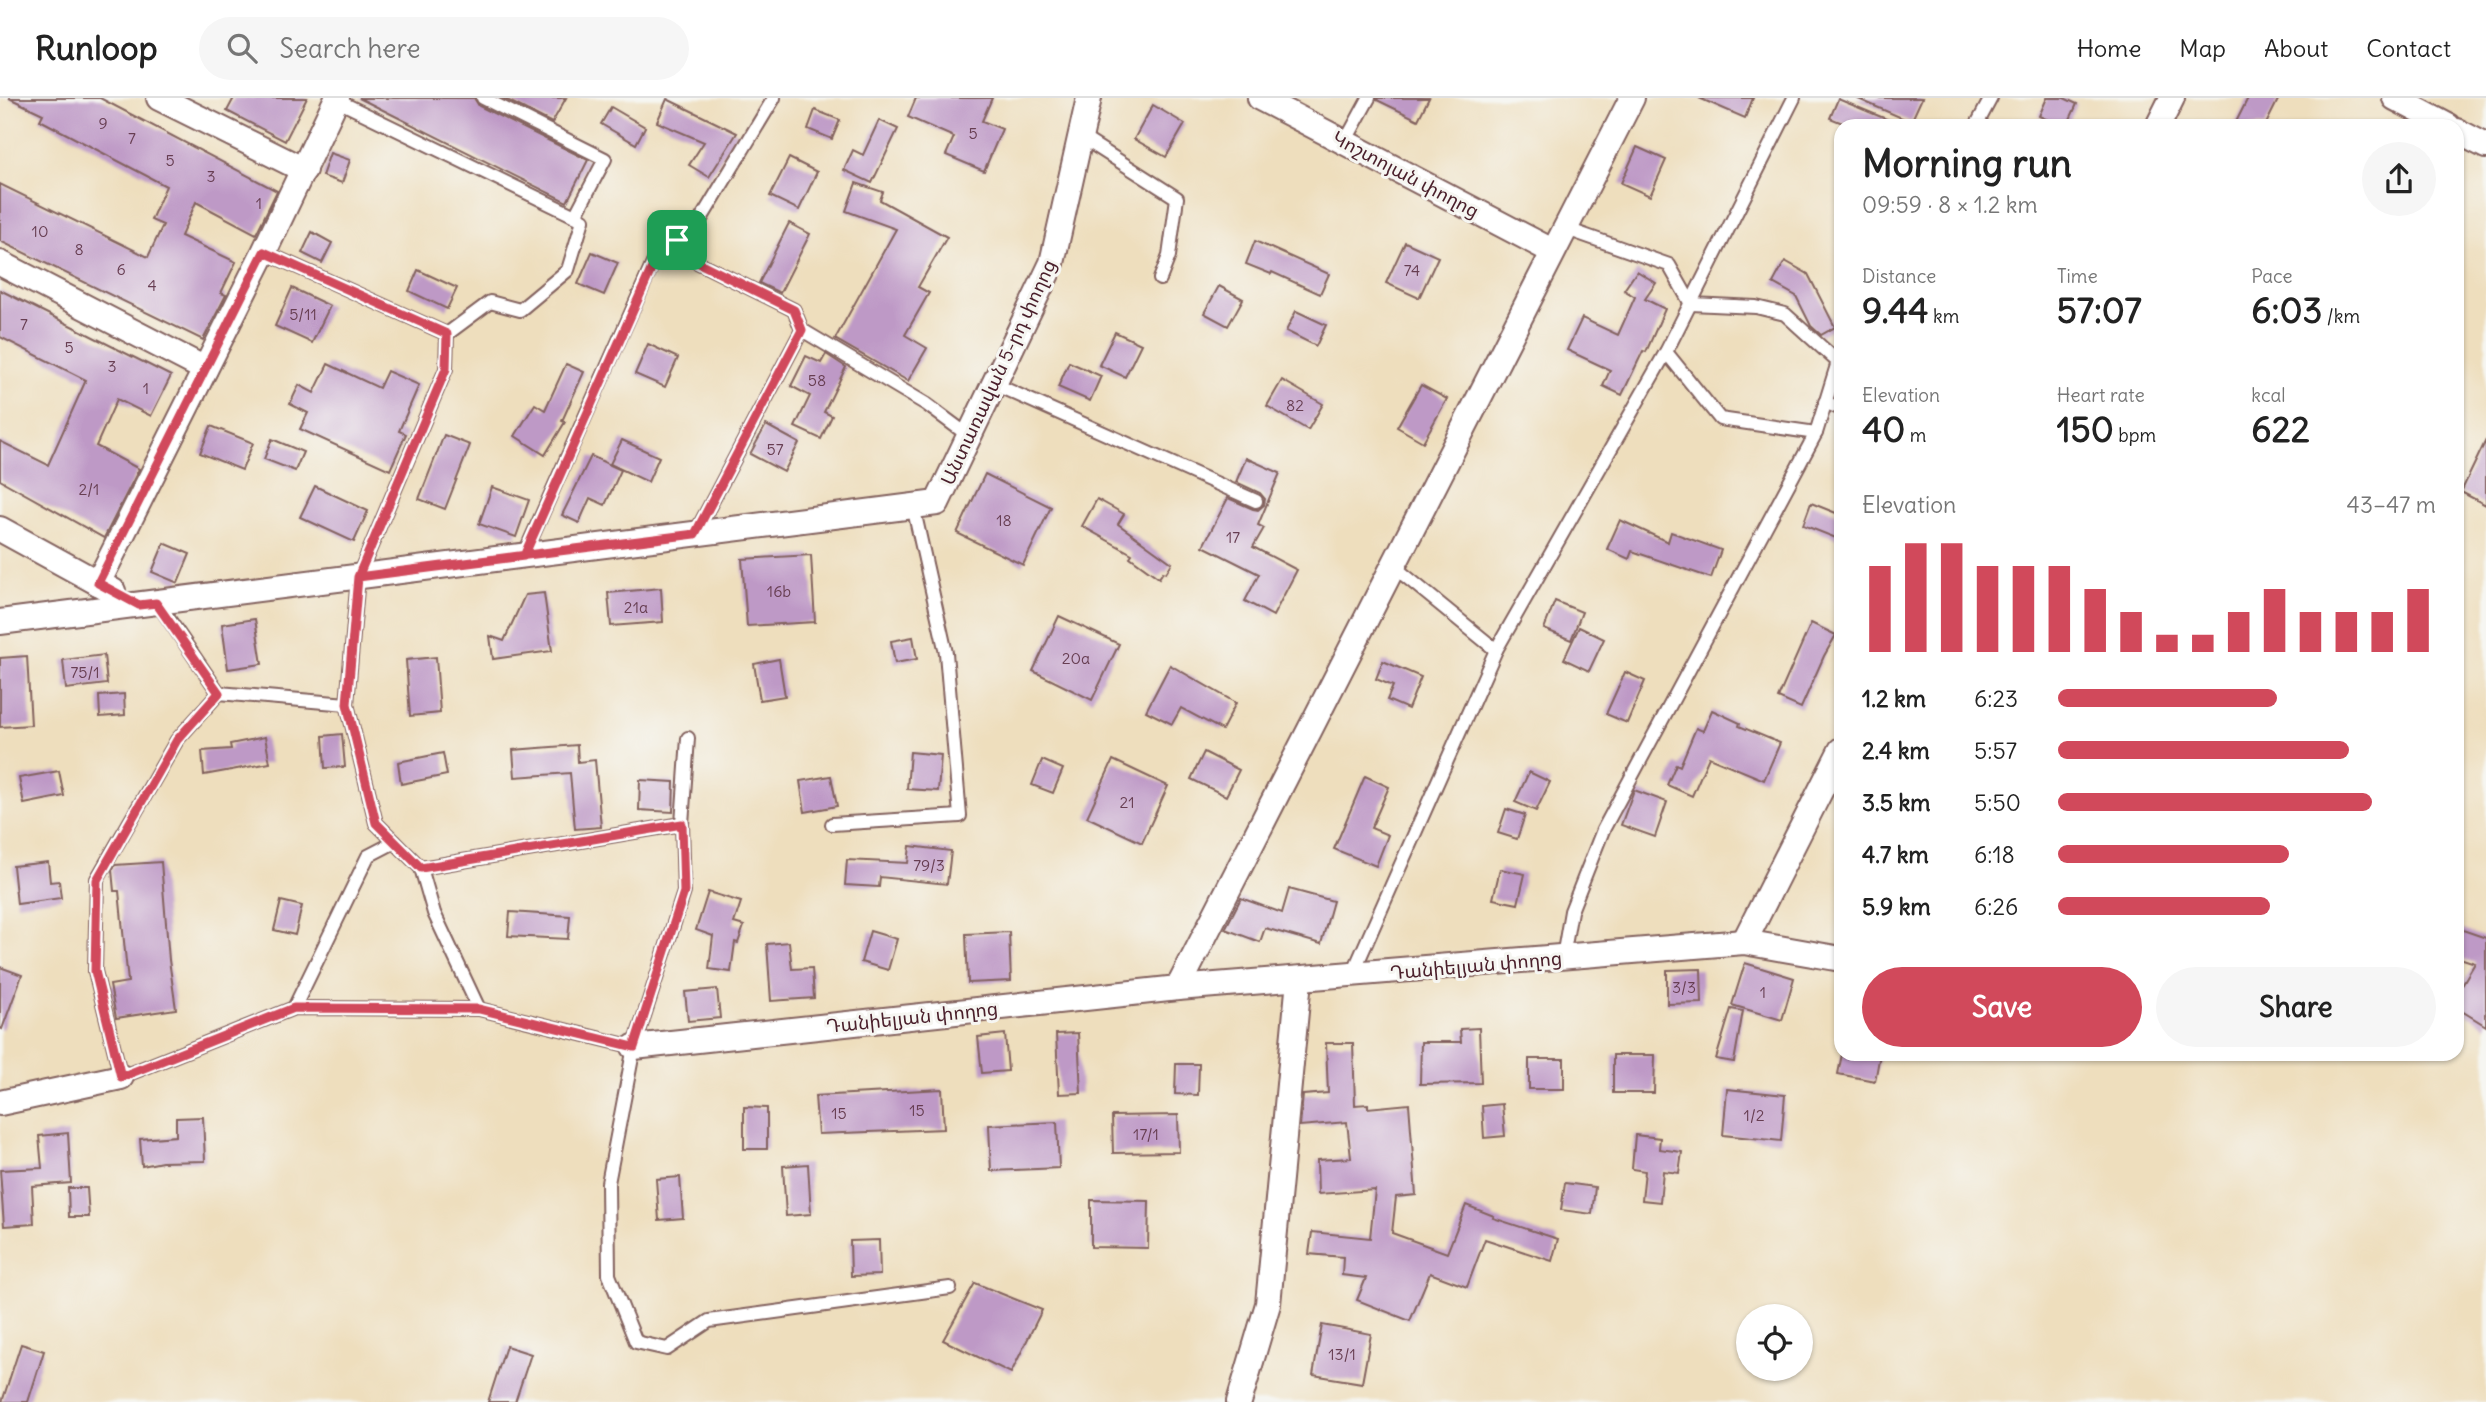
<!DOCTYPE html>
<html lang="en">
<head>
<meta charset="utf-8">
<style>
	body { margin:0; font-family:Delius,"Noto Sans Armenian",sans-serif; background:#f6f6f6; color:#222; height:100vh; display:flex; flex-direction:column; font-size:26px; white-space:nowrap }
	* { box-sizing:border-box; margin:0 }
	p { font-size:23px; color:#767676 }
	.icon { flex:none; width:38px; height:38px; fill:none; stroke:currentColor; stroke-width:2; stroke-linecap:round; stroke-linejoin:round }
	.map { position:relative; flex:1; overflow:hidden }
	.sheet { position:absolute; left:1834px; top:21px; width:630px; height:942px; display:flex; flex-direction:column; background:#fff; border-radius:21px; box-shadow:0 2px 5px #0004 }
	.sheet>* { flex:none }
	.fabs { position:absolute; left:1736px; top:1206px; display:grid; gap:14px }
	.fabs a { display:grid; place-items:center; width:77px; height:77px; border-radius:50%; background:#fff; box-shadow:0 2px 5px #0004; font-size:35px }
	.pin { position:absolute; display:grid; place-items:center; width:60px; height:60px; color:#fff; margin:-30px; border-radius:14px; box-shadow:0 4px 10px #0006 }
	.round { display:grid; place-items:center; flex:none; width:74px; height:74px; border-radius:37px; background:#f6f6f6 }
	.overview { display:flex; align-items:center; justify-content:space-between; height:119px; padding:0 28px }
	h1 { font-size:38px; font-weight:700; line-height:52px }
	.metrics { display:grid; grid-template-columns:repeat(3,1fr); gap:10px; height:119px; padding:7px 28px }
	.metrics div { display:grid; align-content:center }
	.metrics b { font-size:35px; font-weight:700 }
	.metrics small { font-size:19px; font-weight:400 }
	.metrics p { font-size:19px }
	.chart { height:196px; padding:14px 28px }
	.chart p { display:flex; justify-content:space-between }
	.chart svg { width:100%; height:126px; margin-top:7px; stroke:#d1495b; stroke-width:6 }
	.cta { display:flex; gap:14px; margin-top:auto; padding:14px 28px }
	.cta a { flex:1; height:80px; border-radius:42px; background:#d1495b; color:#fff; font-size:28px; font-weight:700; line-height:80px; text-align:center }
	.cta a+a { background:#f6f6f6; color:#222 }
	ul { padding:0 28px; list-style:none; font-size:23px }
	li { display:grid; grid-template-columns:112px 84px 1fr; align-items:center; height:52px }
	li i { height:18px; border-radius:9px; background:#d1495b }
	header { display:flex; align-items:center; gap:42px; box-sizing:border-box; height:98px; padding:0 35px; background:#fff; border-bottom:2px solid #e0e0e0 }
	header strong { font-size:33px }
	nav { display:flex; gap:38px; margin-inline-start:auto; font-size:24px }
	.search { width:490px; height:63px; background:#f6f6f6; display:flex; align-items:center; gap:18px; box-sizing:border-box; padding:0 24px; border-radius:38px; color:#767676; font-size:26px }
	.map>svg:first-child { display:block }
</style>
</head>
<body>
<header>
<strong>Runloop</strong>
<div class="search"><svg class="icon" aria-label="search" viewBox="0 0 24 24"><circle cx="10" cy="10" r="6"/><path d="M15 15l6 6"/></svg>Search here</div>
<nav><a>Home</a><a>Map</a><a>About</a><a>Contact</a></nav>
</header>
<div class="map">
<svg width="2486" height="1304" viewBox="0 0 2486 1304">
	<rect width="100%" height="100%" fill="#f6f6f2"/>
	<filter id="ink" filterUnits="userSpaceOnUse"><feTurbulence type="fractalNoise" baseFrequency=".0143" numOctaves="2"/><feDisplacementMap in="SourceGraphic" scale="14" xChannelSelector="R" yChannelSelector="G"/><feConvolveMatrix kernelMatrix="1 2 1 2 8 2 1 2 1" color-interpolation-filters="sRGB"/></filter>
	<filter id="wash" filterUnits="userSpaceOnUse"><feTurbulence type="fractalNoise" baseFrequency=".00686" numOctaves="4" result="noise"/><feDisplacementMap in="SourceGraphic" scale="28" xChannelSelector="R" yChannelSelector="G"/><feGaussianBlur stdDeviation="1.57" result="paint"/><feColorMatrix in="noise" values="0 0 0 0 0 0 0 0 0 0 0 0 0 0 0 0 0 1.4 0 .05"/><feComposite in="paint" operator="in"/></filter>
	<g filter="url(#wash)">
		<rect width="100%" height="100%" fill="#eedebd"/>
		<g id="blocks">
			<!-- building -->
			<g fill="#be99c6">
				<path d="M9 0H100L277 93 256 136 196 104 181 138 236 164 221 195 226 197 203 242 0 143V86L148 159 163 127 151 122 166 88 40 22 43 16Z"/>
				<path d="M234 0H307L285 43 227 13Z"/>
				<path d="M359 0H474L479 8 588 62 567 104Z"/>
				<path d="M503 0H566L552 25Z"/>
				<path d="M916 0H992L982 23 1002 31 984 73 946 57 954 39 908 19Z"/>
				<path d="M1378 0H1429L1418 22 1377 2Z"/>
				<path d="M1699 0H1753L1745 20Z"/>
				<path d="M1856 0H1922L1911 24Z"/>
				<path d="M2047 0H2064L2077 6 2067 28H2062L2039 18Z"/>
				<path d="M2248 0H2279L2265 28H2234Z"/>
				<path d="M667 1 737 35 709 79 689 67 704 44 657 24Z"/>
				<path d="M1838 1 1903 28H1850L1830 20Z"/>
				<path d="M1153 7 1185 26 1166 59 1134 41Z"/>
				<path d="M611 9 645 29 636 46 601 26Z"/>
				<path d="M815 12 840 22 832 41 808 31Z"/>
				<path d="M879 22 898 31 872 85 844 72 853 52 863 57Z"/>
				<path d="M1637 49 1666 62 1650 98 1621 85Z"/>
				<path d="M330 55 350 62 342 85 322 78Z"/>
				<path d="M789 60 817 74 799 112 770 98Z"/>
				<path d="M856 85 883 94 880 102 947 139 918 189 929 195 905 237 927 250 908 283 835 241 896 131 846 113Z"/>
				<path d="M789 125 810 136 780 195 759 185Z"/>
				<path d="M312 134 332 145 322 165 302 155Z"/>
				<path d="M1255 143 1329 176 1320 196 1272 174 1271 176 1246 166Z"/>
				<path d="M1405 144 1438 159 1419 200 1386 185Z"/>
				<path d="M592 154 618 165 604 197 578 186Z"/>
				<path d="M1785 163 1808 176 1835 229 1821 237 1811 228 1796 198 1773 185Z"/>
				<path d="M418 172 457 190 447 211 409 193Z"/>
				<path d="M1637 173 1656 185 1645 201 1665 211 1646 254 1643 253 1622 297 1603 288 1610 272 1567 252 1582 220 1618 237 1635 199 1624 192Z"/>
				<path d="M1219 188 1243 201 1228 228 1204 215Z"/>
				<path d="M292 190 330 208 312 245 275 228Z"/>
				<path d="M0 192 171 278 151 318 117 301 96 348 139 371 104 440 0 382V343L48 367 86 282 0 239Z"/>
				<path d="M1296 213 1326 227 1316 248 1286 233Z"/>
				<path d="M1115 234 1141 246 1125 279 1099 267Z"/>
				<path d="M648 246 678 260 665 289 635 276Z"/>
				<path d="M826 256 846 269 824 314 832 318 821 341 795 329 810 298 791 288 806 258 821 265Z"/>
				<path d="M1069 264 1101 278 1090 303 1058 289Z"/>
				<path d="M328 266 379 290 387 273 419 287 399 333 406 336 390 372 300 331 308 315 290 306 299 287 314 295Z"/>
				<path d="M566 266 584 274 562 323 565 324 545 357 515 338 535 306 545 312Z"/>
				<path d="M1282 282 1323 306 1308 332 1267 308Z"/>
				<path d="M1421 287 1447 301 1423 344 1397 329Z"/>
				<path d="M766 327 799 345 784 374 750 356Z"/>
				<path d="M211 328 253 345 242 372 200 355Z"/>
				<path d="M444 337 470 347 445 411 419 401Z"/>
				<path d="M272 341 303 354 295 373 264 361Z"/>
				<path d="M622 342 659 359 648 384 610 366Z"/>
				<path d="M2486 342V407L2461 394Z"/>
				<path d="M591 358 621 372 605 407 590 400 579 425 562 417Z"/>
				<path d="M1246 360 1280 375 1258 427 1264 430 1253 449 1297 472 1273 518 1245 503 1259 476 1203 448 1228 400 1253 411 1258 412 1264 407 1265 401 1260 395 1236 384Z"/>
				<path d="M985 376 1051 409 1023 467 957 435Z"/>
				<path d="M315 388 368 413 354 444 300 419Z"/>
				<path d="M492 389 529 402 516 439 479 426Z"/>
				<path d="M1097 401 1124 416 1118 426 1172 465 1166 475 1163 474 1159 480 1130 459 1132 456 1082 428Z"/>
				<path d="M1811 405 1841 417V442L1803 427Z"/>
				<path d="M1620 422 1668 444 1671 434 1721 452 1711 480 1632 453 1629 461 1607 451Z"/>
				<path d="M164 445 190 456 178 485 152 474Z"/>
				<path d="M811 457 815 524 747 528 742 461Z"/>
				<path d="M661 490 663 524 611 528 608 495Z"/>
				<path d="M544 495 552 553 493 561 490 538 504 543 525 497Z"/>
				<path d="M1555 503 1582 514 1571 542 1544 531Z"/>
				<path d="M1059 518 1119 546 1092 602 1033 573Z"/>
				<path d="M255 521 262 566 228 571 222 526Z"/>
				<path d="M1811 525 1836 537 1824 558 1801 610 1778 600Z"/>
				<path d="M1579 529 1604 541 1589 573 1564 561Z"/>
				<path d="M913 539 917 561 895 565 891 543Z"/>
				<path d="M104 557 107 586 66 591 63 562Z"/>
				<path d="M27 558 31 627 0 629V560Z"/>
				<path d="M436 559 440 615 410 618 406 562Z"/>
				<path d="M779 561 785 598 760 602 754 566Z"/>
				<path d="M1383 563 1421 579 1408 611 1387 602 1393 588 1376 581Z"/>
				<path d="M1170 567 1236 605 1222 632 1181 610 1172 626 1146 613Z"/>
				<path d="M1625 574 1645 583 1627 625 1606 616Z"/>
				<path d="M124 596 125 617 100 619 99 598Z"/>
				<path d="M1712 612 1740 625 1739 628 1780 645 1764 682 1709 659 1692 698 1667 687 1676 666 1680 668 1696 630 1703 633Z"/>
				<path d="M342 636 345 669 325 670 323 638Z"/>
				<path d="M265 639 270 665 204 677 202 653 231 651 230 646Z"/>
				<path d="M577 647 578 664 595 662 601 729 575 731 570 675 515 679 513 652Z"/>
				<path d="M910 654 941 657 938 693 907 691Z"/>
				<path d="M1204 654 1239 672 1226 698 1191 681Z"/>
				<path d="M443 655 447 677 401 686 398 664Z"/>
				<path d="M1042 662 1063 671 1053 695 1032 687Z"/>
				<path d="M1113 662 1168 688 1142 745 1087 719Z"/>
				<path d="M59 673 64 698 24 706 19 680Z"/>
				<path d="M1529 674 1550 684 1536 713 1515 704Z"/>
				<path d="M831 678 837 708 805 714 800 683Z"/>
				<path d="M1365 678 1389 689 1371 730 1388 737 1376 768 1334 751Z"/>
				<path d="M640 682 674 684 673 714 639 712Z"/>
				<path d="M1634 692 1667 704 1655 739 1621 727Z"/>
				<path d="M1506 711 1525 717 1517 741 1498 735Z"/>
				<path d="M910 748 951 753 947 786 880 779 879 789 845 787 847 762 908 765Z"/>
				<path d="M48 764 50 784 59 783 61 800 17 806 13 768Z"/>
				<path d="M161 764 169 862 176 911 116 920 110 887 128 884 119 793H114L112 772 115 767Z"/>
				<path d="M1500 771 1525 776 1518 806 1493 801Z"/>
				<path d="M1289 791 1333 803 1321 846 1265 830 1260 844 1225 831 1241 800 1282 815Z"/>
				<path d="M708 794 741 804 734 825 744 828 738 845 735 844 731 874 709 871 713 838 696 832Z"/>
				<path d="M281 803 302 808 295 837 274 832Z"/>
				<path d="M510 814 570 818 568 841 508 838Z"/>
				<path d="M2457 830 2486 840V928L2457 910V895L2475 865 2457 859Z"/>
				<path d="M870 833 897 841 888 872 861 864Z"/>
				<path d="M1009 834 1011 883 968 885 966 836Z"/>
				<path d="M789 844 792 871 812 870 814 900 771 903 767 846Z"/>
				<path d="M1745 865 1794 880 1782 922 1732 907Z"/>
				<path d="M0 869 22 877 2 931 0 930Z"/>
				<path d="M1701 871 1702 905 1667 906V872Z"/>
				<path d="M717 891 720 920 688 923 685 894Z"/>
				<path d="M1731 911 1743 913 1734 964 1716 961Z"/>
				<path d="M1479 930 1481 985 1420 986 1421 944H1461L1460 931Z"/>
				<path d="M1078 935 1081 995 1059 996 1056 936Z"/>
				<path d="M1005 936 1008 973 982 975 978 939Z"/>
				<path d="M1326 945H1353L1355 1007 1368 1006V1010L1409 1006 1416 1097 1396 1099 1392 1135 1447 1155 1466 1107 1494 1118 1493 1120 1558 1141 1552 1163 1485 1141 1467 1189 1430 1175 1410 1223 1357 1202 1366 1180 1342 1177 1343 1159 1309 1156 1312 1134 1370 1140 1375 1092 1318 1096 1317 1062 1351 1060 1347 1024 1300 1028 1303 997 1328 995Z"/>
				<path d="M1842 956H1880L1875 983 1838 976Z"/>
				<path d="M1613 957H1655L1654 995H1613Z"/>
				<rect x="1529" y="961" width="35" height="30"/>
				<path d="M1176 966H1199L1198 997 1175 996Z"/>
				<path d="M942 991 944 1031 818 1036 815 998Z"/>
				<path d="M1727 991 1785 997 1781 1043 1723 1037Z"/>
				<path d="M1502 1006 1505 1038 1484 1040 1482 1008Z"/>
				<path d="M744 1009 767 1010V1051H744Z"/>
				<path d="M1178 1017 1179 1054 1113 1055 1112 1018Z"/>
				<path d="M203 1019 205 1063 162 1064 142 1068 140 1041 176 1038V1020Z"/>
				<path d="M1057 1024 1059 1070 991 1073 989 1027Z"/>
				<path d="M68 1035 71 1085 32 1088 34 1126 4 1128 0 1072 42 1070 39 1038Z"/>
				<path d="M1635 1037 1660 1040 1659 1051 1682 1054 1679 1075 1663 1073 1660 1104 1642 1102 1645 1073 1632 1071Z"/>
				<path d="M808 1066 811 1116 786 1118 783 1068Z"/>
				<path d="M680 1079 683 1120 659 1122 656 1081Z"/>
				<path d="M1565 1085 1595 1089 1592 1116 1561 1112Z"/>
				<path d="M68 1090H87L89 1119H69Z"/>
				<path d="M1091 1102 1149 1103 1148 1150 1091 1149Z"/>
				<path d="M879 1142 880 1177 851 1178 850 1143Z"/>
				<path d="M975 1185 1042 1212 1011 1275 943 1242Z"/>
				<path d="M1322 1227 1371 1236 1362 1285 1313 1277Z"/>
				<path d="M21 1246 44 1253 28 1304H2Z"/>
				<path d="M506 1248 531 1256 515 1304H488Z"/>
			</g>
		</g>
	</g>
	<g filter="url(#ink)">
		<use href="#blocks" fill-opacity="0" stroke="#83625e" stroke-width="2"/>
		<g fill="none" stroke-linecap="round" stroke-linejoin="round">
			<defs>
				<g id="lane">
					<path d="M483 0 605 61 575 118"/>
					<path d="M336 2 583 122 568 172 520 212 490 204 447 236 446 271 358 479 347 606 376 725 421 770 682 726"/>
					<path d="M1976 28 1991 0"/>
					<path d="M1080 38 1177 100 1169 158 1160 181"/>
					<path d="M1345 44 1369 0"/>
					<path d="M1564 130 1669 167 1691 206 1756 209 1785 216 1838 264"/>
					<path d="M677 142 689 160 794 212 802 232 926 306 969 338"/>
					<path d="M264 154 447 236"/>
					<path d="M1666 254 1720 321 1816 335"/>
					<path d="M994 286 1256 403"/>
					<path d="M1825 304 1841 311"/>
					<path d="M695 436 802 232"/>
					<path d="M524 457 658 154 695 131 774 0"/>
					<path d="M1392 467 1496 552"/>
					<path d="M157 504 219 595 347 606"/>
					<path d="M219 595 177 642 97 781 95 873 121 979 294 910 479 911 634 949"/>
					<path d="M688 640 682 726 684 794 634 949 608 1085 609 1177 636 1244 667 1251 709 1223 950 1190"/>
					<path d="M832 726 960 718 946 555 913 408"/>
					<path d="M421 770 434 815 479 911"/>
					<path d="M1563 859 1571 813 1603 732 1816 335 1838 264 1841 260"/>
					<path d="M1352 877 1496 552 1666 254 1794 0"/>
					<path d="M294 910 368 758 395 744"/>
				</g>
				<g id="street">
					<path d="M159 0 304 72"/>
					<path d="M1260 0 1552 153"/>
					<path d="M2395 0 2448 28"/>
					<path d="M2158 28 2172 0"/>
					<path d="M2457 33 2486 48"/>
					<path d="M0 165 205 271"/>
					<path d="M0 431 113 493"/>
					<path d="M98 485 264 154 337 0"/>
					<path d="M0 524 937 405 1052 165 1089 0"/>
					<path d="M1744 844 1841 652"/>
					<path d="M1178 890 1632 0"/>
					<path d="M634 949 1178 890 1744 844 1841 861"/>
					<path d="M0 1005 121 979"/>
					<path d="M1239 1304 1268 1206 1299 882"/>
				</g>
			</defs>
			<!-- lane casing -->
			<use href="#lane" stroke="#83625e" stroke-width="16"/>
			<!-- street casing -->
			<use href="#street" stroke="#83625e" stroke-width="28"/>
			<!-- lane -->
			<use href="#lane" stroke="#fff" stroke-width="12"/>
			<!-- street -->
			<use href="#street" stroke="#fff" stroke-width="24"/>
		</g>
	</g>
	<g fill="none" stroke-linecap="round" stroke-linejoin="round" filter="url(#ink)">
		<defs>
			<path id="route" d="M677 142 659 154 524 458 358 479 446 271 447 236 264 154 98 485 139 507 156 505 219 595 177 642 97 782 95 873 121 979 294 910 479 911 634 949 684 794 682 726 421 770 376 725 347 606 358 479C470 464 583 450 695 436L802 232 794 212 689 160 677 142"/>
		</defs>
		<!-- route casing -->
		<use href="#route" stroke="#fff" stroke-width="14"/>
		<!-- route -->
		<use href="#route" stroke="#d1495b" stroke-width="9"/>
	</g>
	<g text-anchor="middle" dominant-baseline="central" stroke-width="6" stroke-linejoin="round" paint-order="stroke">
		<!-- number labels -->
		<g font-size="16" fill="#673e52">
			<text x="103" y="25">9</text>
			<text x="973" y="35">5</text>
			<text x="132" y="40">7</text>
			<text x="170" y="62">5</text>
			<text x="211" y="78">3</text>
			<text x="259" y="105">1</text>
			<text x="40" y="133">10</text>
			<text x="79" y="151">8</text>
			<text x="121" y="171">6</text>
			<text x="1412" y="172">74</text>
			<text x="152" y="187">4</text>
			<text x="303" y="216">5/11</text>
			<text x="24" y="226">7</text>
			<text x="69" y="249">5</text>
			<text x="112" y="268">3</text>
			<text x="817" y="282">58</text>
			<text x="146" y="290">1</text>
			<text x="1295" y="307">82</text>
			<text x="775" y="351">57</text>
			<text x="89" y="391">2/1</text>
			<text x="1004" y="422">18</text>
			<text x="1233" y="439">17</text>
			<text x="779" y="493">16b</text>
			<text x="636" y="509">21a</text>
			<text x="1076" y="560">20a</text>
			<text x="85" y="574">75/1</text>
			<text x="1127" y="704">21</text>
			<text x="929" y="767">79/3</text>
			<text x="1684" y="889">3/3</text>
			<text x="1763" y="894">1</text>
			<text x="917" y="1012">15</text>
			<text x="839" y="1015">15</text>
			<text x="1754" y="1017">1/2</text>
			<text x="1146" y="1036">17/1</text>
			<text x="1342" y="1256">13/1</text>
		</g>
		<!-- street labels -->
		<g font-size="19" fill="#4a1f2b" stroke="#f6f6f2">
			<text transform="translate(1406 76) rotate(28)">Կոշտոյան փողոց</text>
			<text transform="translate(998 274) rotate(-65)">Անտառավան 5-րդ փողոց</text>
			<text transform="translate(1476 867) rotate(-5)">Դանիելյան փողոց</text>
			<text transform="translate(912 919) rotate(-6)">Դանիելյան փողոց</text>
		</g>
	</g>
</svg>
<div class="fabs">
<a><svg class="icon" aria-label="locate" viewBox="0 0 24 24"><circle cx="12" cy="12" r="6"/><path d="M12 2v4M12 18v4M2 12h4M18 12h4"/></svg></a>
</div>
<div class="pin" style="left:677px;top:142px;background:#1e9e55"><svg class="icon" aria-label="arrive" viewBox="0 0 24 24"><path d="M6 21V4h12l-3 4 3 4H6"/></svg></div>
<section class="sheet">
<div class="overview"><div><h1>Morning run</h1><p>09:59 · 8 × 1.2 km</p></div><a class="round"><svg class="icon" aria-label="share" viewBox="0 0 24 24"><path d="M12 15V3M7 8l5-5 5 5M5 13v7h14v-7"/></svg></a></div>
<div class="metrics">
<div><p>Distance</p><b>9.44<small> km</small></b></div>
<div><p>Time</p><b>57:07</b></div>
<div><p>Pace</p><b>6:03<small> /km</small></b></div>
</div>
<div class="metrics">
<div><p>Elevation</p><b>40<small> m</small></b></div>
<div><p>Heart rate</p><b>150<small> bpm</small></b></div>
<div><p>kcal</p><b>622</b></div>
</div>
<div class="chart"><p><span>Elevation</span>43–47 m</p>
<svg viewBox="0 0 160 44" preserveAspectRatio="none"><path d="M5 44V14M15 44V6M25 44V6M35 44V14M45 44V14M55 44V14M65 44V22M75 44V30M85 44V38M95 44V38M105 44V30M115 44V22M125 44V30M135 44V30M145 44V30M155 44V22"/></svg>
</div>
<ul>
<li><b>1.2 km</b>6:23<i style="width:58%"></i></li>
<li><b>2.4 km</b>5:57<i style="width:77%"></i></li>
<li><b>3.5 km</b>5:50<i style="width:83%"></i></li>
<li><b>4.7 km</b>6:18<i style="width:61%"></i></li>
<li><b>5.9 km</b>6:26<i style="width:56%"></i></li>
</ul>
<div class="cta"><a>Save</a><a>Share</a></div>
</section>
</div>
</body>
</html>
